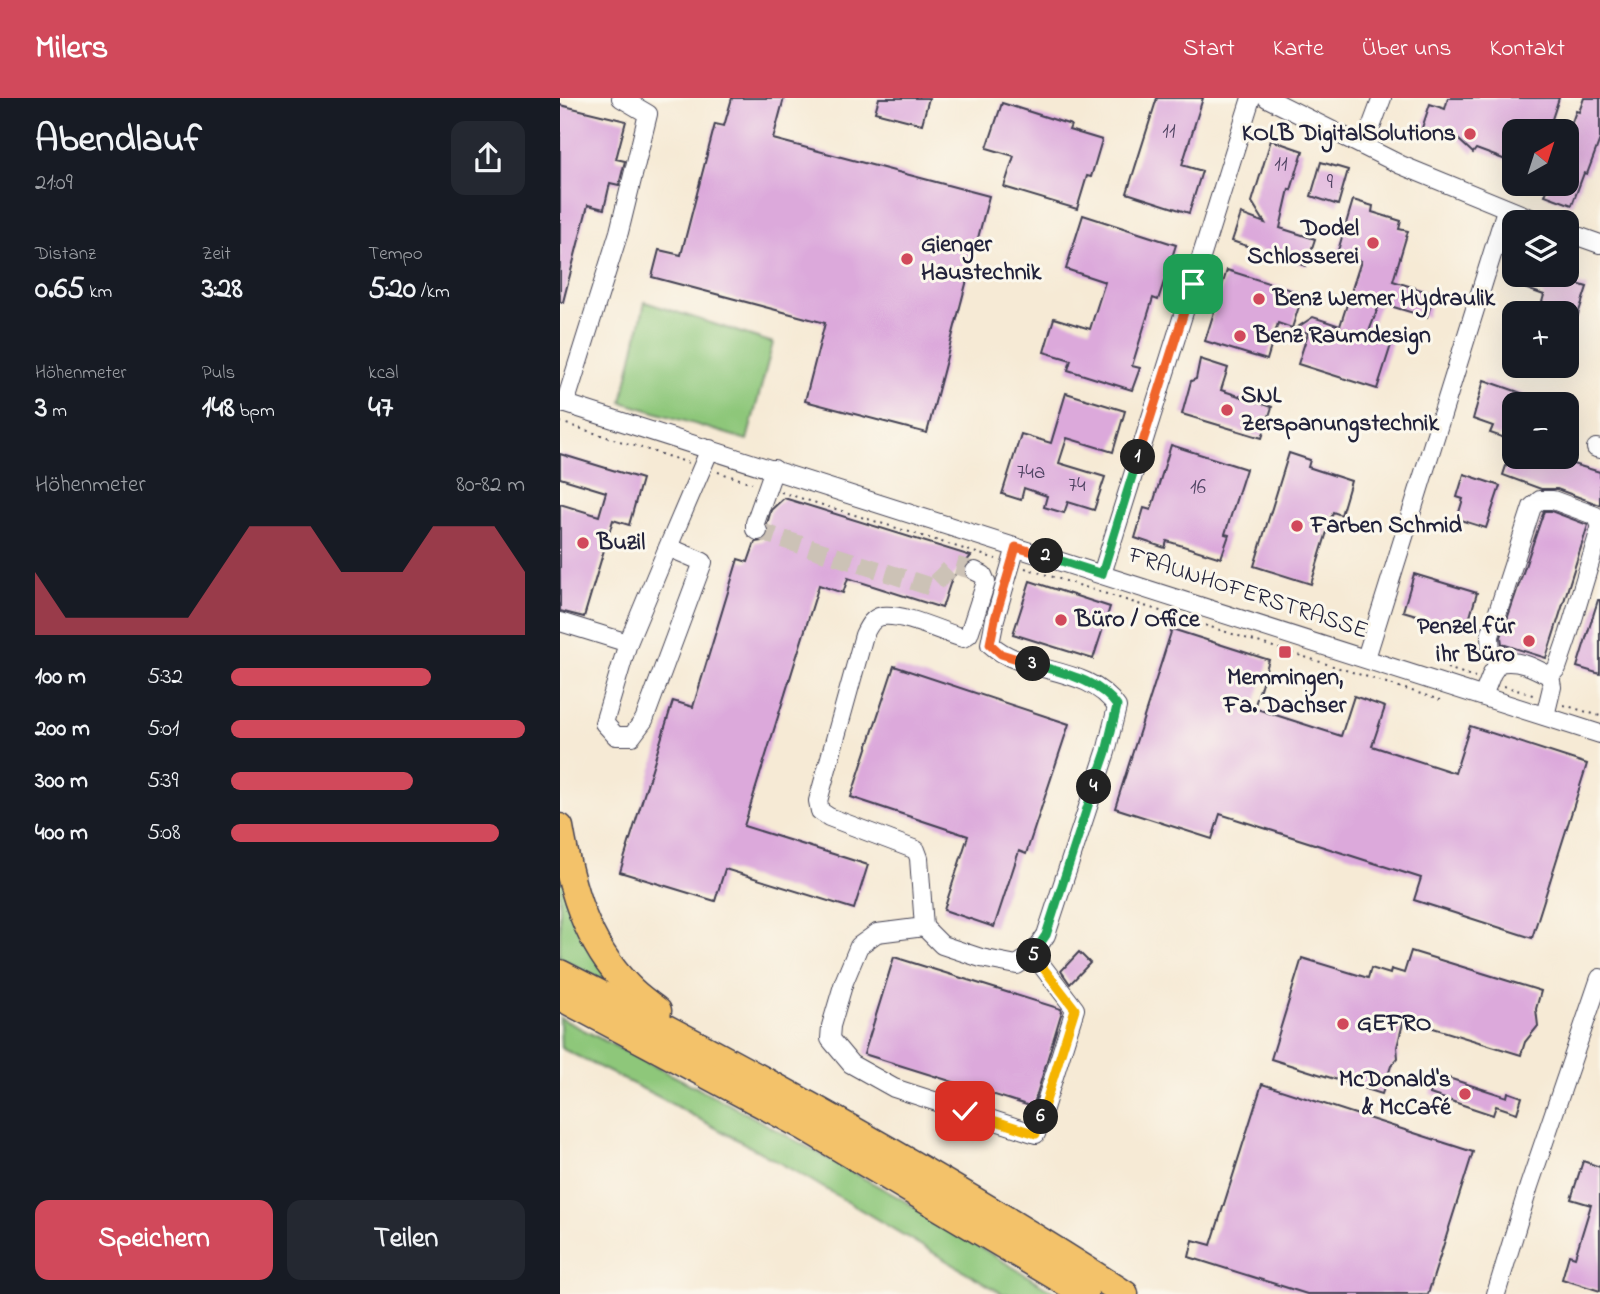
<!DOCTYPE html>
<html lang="de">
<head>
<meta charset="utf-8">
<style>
	body { margin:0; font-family:"Indie Flower",sans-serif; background:#242831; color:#f1f3f6; height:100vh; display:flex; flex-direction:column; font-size:26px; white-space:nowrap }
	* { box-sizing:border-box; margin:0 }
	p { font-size:23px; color:#9ea1a6 }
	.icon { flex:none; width:38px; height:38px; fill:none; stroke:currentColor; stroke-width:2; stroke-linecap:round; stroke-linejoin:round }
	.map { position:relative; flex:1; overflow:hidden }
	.side { display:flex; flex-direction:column; background:#171b24; width:560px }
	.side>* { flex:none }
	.needle { width:46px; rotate:39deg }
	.controls { position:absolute; left:942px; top:21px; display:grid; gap:14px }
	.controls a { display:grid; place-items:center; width:77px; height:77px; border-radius:14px; background:#171b24; box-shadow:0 7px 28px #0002; font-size:35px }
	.pin { position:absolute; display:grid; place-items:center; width:60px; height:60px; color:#fff; margin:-30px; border-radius:14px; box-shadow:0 4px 10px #0006 }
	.km { position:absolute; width:35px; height:35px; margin:-18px; border-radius:50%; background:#222; color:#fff; font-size:19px; line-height:35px; text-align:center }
	.round { display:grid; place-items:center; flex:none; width:74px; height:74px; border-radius:14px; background:#242831 }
	.head { display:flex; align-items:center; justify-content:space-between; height:119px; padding:0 35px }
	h1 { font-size:38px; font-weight:700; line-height:52px }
	.stats { display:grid; grid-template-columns:repeat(3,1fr); gap:10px; height:119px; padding:7px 35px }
	.stats div { display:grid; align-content:center }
	.stats b { font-size:30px; font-weight:700 }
	.stats small { font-size:19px; font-weight:400 }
	.stats p { font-size:19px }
	.chart { height:196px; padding:14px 35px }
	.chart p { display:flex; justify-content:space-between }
	.chart svg { width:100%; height:126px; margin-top:7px; fill:#d1495b; opacity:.7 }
	.primary-button { display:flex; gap:14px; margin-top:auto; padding:14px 35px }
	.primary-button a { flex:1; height:80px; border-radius:14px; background:#d1495b; color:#fff; font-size:28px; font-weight:700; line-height:80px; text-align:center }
	.primary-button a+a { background:#242831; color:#f1f3f6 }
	ul { padding:0 35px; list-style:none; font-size:23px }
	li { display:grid; grid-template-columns:112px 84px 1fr; align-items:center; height:52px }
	li i { height:18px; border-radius:9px; background:#d1495b }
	header { display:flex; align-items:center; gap:42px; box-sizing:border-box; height:98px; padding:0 35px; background:#d1495b; color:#fff }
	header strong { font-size:33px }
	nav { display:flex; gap:38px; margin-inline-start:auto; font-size:24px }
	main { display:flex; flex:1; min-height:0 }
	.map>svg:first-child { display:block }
</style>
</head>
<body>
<header>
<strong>Milers</strong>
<nav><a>Start</a><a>Karte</a><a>Über uns</a><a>Kontakt</a></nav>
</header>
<main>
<section class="side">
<div class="head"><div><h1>Abendlauf</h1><p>21:09</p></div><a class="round"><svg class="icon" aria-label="share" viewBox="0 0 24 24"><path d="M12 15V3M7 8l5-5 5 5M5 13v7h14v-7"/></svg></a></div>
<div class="stats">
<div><p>Distanz</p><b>0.65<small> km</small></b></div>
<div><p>Zeit</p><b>3:28</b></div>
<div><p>Tempo</p><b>5:20<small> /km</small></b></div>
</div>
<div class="stats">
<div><p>Höhenmeter</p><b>3<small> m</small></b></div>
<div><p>Puls</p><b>148<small> bpm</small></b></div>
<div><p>kcal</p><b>47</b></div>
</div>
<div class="chart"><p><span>Höhenmeter</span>80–82 m</p>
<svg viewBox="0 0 160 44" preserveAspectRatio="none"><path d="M0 44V22L10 38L20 38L30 38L40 38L50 38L60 22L70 6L80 6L90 6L100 22L110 22L120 22L130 6L140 6L150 6L160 22V44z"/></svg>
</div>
<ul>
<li><b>100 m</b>5:32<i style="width:68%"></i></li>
<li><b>200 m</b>5:01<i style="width:100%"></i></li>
<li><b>300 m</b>5:39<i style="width:62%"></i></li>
<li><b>400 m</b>5:08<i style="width:91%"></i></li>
</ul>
<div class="primary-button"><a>Speichern</a><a>Teilen</a></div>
</section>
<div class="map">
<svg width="1040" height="1196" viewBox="0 0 1040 1196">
	<rect width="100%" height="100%" fill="#fbf7ec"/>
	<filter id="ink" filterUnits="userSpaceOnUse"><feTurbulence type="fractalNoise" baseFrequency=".0143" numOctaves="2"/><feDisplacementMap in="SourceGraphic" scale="14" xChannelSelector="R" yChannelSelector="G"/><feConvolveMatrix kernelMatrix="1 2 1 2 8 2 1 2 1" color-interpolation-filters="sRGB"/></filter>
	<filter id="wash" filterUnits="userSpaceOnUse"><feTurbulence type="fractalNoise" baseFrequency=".00686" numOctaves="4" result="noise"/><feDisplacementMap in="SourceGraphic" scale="28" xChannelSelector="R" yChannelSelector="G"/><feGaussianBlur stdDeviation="1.57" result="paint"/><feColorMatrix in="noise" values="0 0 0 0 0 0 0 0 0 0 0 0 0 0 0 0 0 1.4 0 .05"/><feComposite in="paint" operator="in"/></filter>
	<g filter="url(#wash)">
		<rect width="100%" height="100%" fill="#f6ead5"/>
		<!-- green -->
		<g fill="#8ec77a" stroke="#58745a" stroke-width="2">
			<path d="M85 204 213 245 187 342 62 304Z"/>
			<path d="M0 761 49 886 0 860Z"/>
			<path d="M0 920 169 1006 338 1099 497 1196H443L242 1077 99 999 1 950Z"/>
		</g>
		<g id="blocks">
			<!-- building -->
			<g fill="#dca9db">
				<path d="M172 0H224L213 41 429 98 367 335 245 303 265 225 92 179 99 152 121 157 155 26 164 28Z"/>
				<path d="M319 0H369L362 26 315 14Z"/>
				<path d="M597 0H643L622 67 642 73 629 115 567 95Z"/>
				<path d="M888 0H999L988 33H954V65L916 51 913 55 899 42 862 30 870 6 885 11Z"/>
				<path d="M1024 0H1040V41L1027 76 1024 75 1012 107 985 97 990 86H1006V41L1016 13 1019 14Z"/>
				<path d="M442 5 511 27 509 32 542 42 531 79 527 78 517 111 444 89 454 58 427 50Z"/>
				<path d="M0 7 66 23 56 61 65 63 59 87 50 85 44 111 28 107 3 204H0Z"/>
				<path d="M711 42 743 53 731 92 729 91 720 130 755 141 746 168 672 143 681 116 705 125 692 104Z"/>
				<path d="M761 64 788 72 778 107 751 98Z"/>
				<path d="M793 102 813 108 812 114 841 123 839 131 848 133 833 183 874 196 867 219 820 205 808 236 832 244 817 291 738 266 748 235 735 231 753 219 780 228 801 163 777 156Z"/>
				<path d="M523 117 616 147 598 202 593 200 572 268 580 270 572 292 508 272 511 262 484 254 494 220 530 231 545 184 506 171Z"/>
				<path d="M667 172 743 196 732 230 718 225 707 262 645 243Z"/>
				<path d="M956 177H976L972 188 991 178 1027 189 1008 247H1006V215H979L984 197 953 186Z"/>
				<path d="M640 261 668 270 661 292 712 309 702 340 622 316 631 283 636 281Z"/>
				<path d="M924 282 990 305V306H954V343L930 335 933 328 913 321Z"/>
				<path d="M506 295 565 313 553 354 507 340 499 365 545 379 534 412 508 404 504 415 484 409 487 398 464 390 461 402 442 396 461 336 491 345Z"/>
				<path d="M611 347 686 371 665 436 669 437 661 460 607 443 605 450 575 440 584 410 591 412Z"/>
				<path d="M729 355 750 362 748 369 791 383 781 417 773 414 751 486 694 468Z"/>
				<path d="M0 356 82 381 69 427 53 422 24 519 0 513V406L39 418 46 394 0 380Z"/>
				<path d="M949 359H989L1040 374V407L997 391H981L943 377Z"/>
				<path d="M904 376 940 388 926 430 897 421 903 401 897 399Z"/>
				<path d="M224 400 411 458 392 480 382 510 288 480 283 495 259 487 184 728 308 767 294 811 165 771 155 803 60 774 113 603 133 609 178 461 188 464 195 444 202 443 207 440 209 433 207 426 211 412Z"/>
				<path d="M984 413H991L1028 427 986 560 942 546 941 539Z"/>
				<path d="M854 476 917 495 906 532 843 513Z"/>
				<path d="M470 483 550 509 533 561 453 536Z"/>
				<path d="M1038 502H1040V576L1017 569Z"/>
				<path d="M612 531 709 562 694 610 781 638 794 598 825 609 812 648 895 675 910 628 1027 666 972 840 854 802 861 780 660 716 652 741 555 710Z"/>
				<path d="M334 568 509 626 466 756 459 753 434 829 384 812 408 738 291 699Z"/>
				<path d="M851 853 981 893 976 911 978 928 965 944 961 957 844 921 837 949 838 960 831 968 822 996 711 961 742 860 808 880 811 870 830 876 831 871 844 875Z"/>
				<path d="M519 854 530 865 510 886 501 873Z"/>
				<path d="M334 859 501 911 502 913 473 1009 304 956Z"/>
				<path d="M876 976 947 999 948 994 962 999 957 1015 936 1008 933 1017 870 996Z"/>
				<path d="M702 986 913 1054 868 1196H747L629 1159 633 1142 651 1147Z"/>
				<path d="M1023 1063 1040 1069V1193L1002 1181 1009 1157 1015 1159 1031 1107 1011 1101Z"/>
			</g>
		</g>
	</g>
	<g filter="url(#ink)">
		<use href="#blocks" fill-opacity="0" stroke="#424052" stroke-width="2"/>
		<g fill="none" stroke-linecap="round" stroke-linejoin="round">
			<!-- minor-tunnel -->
			<path stroke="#ccc2b6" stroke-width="18" stroke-dasharray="18 9" stroke-linecap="butt" d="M198 433 371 489 394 467 415 473"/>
			<defs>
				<g id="minor">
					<path d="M707 0 841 67 980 124"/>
					<path d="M804 48 822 0"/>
					<path d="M1006 134 1040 146"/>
					<path d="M0 304 1040 636"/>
					<path d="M5 306 59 134 88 16 61 0"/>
					<path d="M1036 350 1040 351"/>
					<path d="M198 433 195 431V425L214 371"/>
					<path d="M108 449 143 464 84 622 72 638H56L44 625 68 545 108 449 112 440 150 351"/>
					<path d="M415 473 423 477 426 484 409 536 403 540C382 534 344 515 322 518 312 520 308 529 304 537L258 703 260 713 269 719 356 752 359 760 364 829 317 835 299 848 284 884 271 928 270 941 291 966 334 990 476 1036 515 911 473 856"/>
					<path d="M542 476 691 0"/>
					<path d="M0 524 68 545"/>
					<path d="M806 560 946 112"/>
					<path d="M939 565 931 556 930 538 972 409 980 402H993L1036 418 1040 426"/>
					<path d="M990 578 997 570 1008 538 1040 431"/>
					<path d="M923 598 932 575 939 565C958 561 973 569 990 578L992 589 985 618"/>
					<path d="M364 829 382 847 421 860 457 867 473 856 486 837 546 654 557 609C528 566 465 578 430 546L435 521 456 449"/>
					<path d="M936 1196 969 1088 1040 880"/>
				</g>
				<g id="highway">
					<path d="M0 729C10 787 25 845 69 889 77 898 88 905 98 913"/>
					<path d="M0 875C193 973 383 1078 565 1196"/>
					<path d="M0 899 246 1030 525 1196"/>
				</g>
			</defs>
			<!-- minor casing -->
			<use href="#minor" stroke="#424052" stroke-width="20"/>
			<!-- highway casing -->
			<use href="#highway" stroke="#424052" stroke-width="29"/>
			<!-- path -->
			<g stroke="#424052" stroke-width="2" stroke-dasharray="2 5" stroke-linecap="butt">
				<path d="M0 324 129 365"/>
				<path d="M158 374 192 385"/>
				<path d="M221 394 436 461"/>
				<path d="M465 470 880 602"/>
				<path d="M887 570 915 579"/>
				<path d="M944 588 976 598"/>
				<path d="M1004 607 1040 618"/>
			</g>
			<!-- minor -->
			<use href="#minor" stroke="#fff" stroke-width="18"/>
			<!-- highway -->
			<use href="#highway" stroke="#f3c26a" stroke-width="26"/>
		</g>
	</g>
	<g fill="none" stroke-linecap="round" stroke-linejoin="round" filter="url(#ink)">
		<defs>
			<path id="split-1" d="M578 359 633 186"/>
			<path id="split-2" d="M486 458 542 476 578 359"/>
			<path id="split-3" d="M473 566 441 556 430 546 435 521 456 449 486 458"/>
			<path id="split-4" d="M473 566C503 575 539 582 557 608L546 654 534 689"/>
			<path id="split-5" d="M474 858 473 856 486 837 534 689"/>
			<path id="split-6" d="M474 858 515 911 481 1019"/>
			<path id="split-7" d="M405 1013 476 1036 481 1019"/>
		</defs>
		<!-- split-1 casing -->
		<use href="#split-1" stroke="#fff" stroke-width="14"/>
		<!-- split-2 casing -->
		<use href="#split-2" stroke="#fff" stroke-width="14"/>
		<!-- split-3 casing -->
		<use href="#split-3" stroke="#fff" stroke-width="14"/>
		<!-- split-4 casing -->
		<use href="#split-4" stroke="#fff" stroke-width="14"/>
		<!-- split-5 casing -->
		<use href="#split-5" stroke="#fff" stroke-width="14"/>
		<!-- split-6 casing -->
		<use href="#split-6" stroke="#fff" stroke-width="14"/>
		<!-- split-7 casing -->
		<use href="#split-7" stroke="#fff" stroke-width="14"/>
		<!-- split-1 -->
		<use href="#split-1" stroke="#f0652b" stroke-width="9"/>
		<!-- split-2 -->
		<use href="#split-2" stroke="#22a559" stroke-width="9"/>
		<!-- split-3 -->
		<use href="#split-3" stroke="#f0652b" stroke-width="9"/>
		<!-- split-4 -->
		<use href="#split-4" stroke="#22a559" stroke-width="9"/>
		<!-- split-5 -->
		<use href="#split-5" stroke="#22a559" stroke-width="9"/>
		<!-- split-6 -->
		<use href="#split-6" stroke="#f5b400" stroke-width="9"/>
		<!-- split-7 -->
		<use href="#split-7" stroke="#f5b400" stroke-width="9"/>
	</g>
	<!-- markers -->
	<g fill="#d1495b" stroke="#fbf7ec" stroke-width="2.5">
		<circle cx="910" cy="36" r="7"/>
		<circle cx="813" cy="145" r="7"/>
		<circle cx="347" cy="161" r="7"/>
		<circle cx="699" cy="201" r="7"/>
		<circle cx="680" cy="238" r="7"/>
		<circle cx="667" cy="312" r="7"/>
		<circle cx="737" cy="428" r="7"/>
		<circle cx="23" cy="445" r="7"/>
		<circle cx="501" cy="522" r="7"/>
		<circle cx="969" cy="543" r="7"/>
		<rect x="718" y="547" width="14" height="14" rx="3.5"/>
		<circle cx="783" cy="926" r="7"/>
		<circle cx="905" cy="996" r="7"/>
	</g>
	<g text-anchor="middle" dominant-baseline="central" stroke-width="6" stroke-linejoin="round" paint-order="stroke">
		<!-- number labels -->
		<g font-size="21" fill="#504463">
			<text x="609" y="34">11</text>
			<text x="721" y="67">11</text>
			<text x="770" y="85">9</text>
			<text x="471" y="375">74a</text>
			<text x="517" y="388">74</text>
			<text x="638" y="390">16</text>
		</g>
		<!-- poi labels -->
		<g font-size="24" font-weight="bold" fill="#22223b" stroke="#fbf7ec" text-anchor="start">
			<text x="896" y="36" text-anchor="end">KOLB DigitalSolutions</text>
			<text x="799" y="131" text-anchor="end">Dodel<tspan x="799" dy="28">Schlosserei</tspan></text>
			<text x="361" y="147">Gienger<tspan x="361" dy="28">Haustechnik</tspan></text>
			<text x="713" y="201">Benz Werner Hydraulik</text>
			<text x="694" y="238">Benz Raumdesign</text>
			<text x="681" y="298">SNL<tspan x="681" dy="28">Zerspanungstechnik</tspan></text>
			<text x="751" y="428">Farben Schmid</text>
			<text x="37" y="445">Buzil</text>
			<text x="515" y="522">Büro / Office</text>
			<text x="955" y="529" text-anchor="end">Penzel für<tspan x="955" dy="28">ihr Büro</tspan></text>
			<text x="725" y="580" text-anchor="middle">Memmingen,<tspan x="725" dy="28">Fa. Dachser</tspan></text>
			<text x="797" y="926">GEFRO</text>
			<text x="891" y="982" text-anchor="end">McDonald's<tspan x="891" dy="28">&amp; McCafé</tspan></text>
		</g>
		<!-- street labels -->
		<g font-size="24" fill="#22223b" stroke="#fbf7ec">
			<text transform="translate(688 496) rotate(18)">FRAUNHOFERSTRASSE</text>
		</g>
	</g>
</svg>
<div class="controls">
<a><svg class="needle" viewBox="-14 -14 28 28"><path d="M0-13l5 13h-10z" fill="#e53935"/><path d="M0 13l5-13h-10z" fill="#9ea1a6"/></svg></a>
<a><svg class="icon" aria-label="layers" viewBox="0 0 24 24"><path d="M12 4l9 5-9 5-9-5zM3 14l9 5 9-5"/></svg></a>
<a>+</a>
<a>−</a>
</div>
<div class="pin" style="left:633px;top:186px;background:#1e9e55"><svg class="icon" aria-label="arrive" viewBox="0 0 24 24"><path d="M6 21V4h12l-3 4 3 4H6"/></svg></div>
<div class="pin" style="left:405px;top:1013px;background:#d93025"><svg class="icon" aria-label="check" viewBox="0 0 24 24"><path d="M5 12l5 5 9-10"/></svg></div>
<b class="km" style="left:578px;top:359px">1</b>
<b class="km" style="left:486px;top:458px">2</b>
<b class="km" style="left:473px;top:566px">3</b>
<b class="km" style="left:534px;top:689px">4</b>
<b class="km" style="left:474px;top:858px">5</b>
<b class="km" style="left:481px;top:1019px">6</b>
</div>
</main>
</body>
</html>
